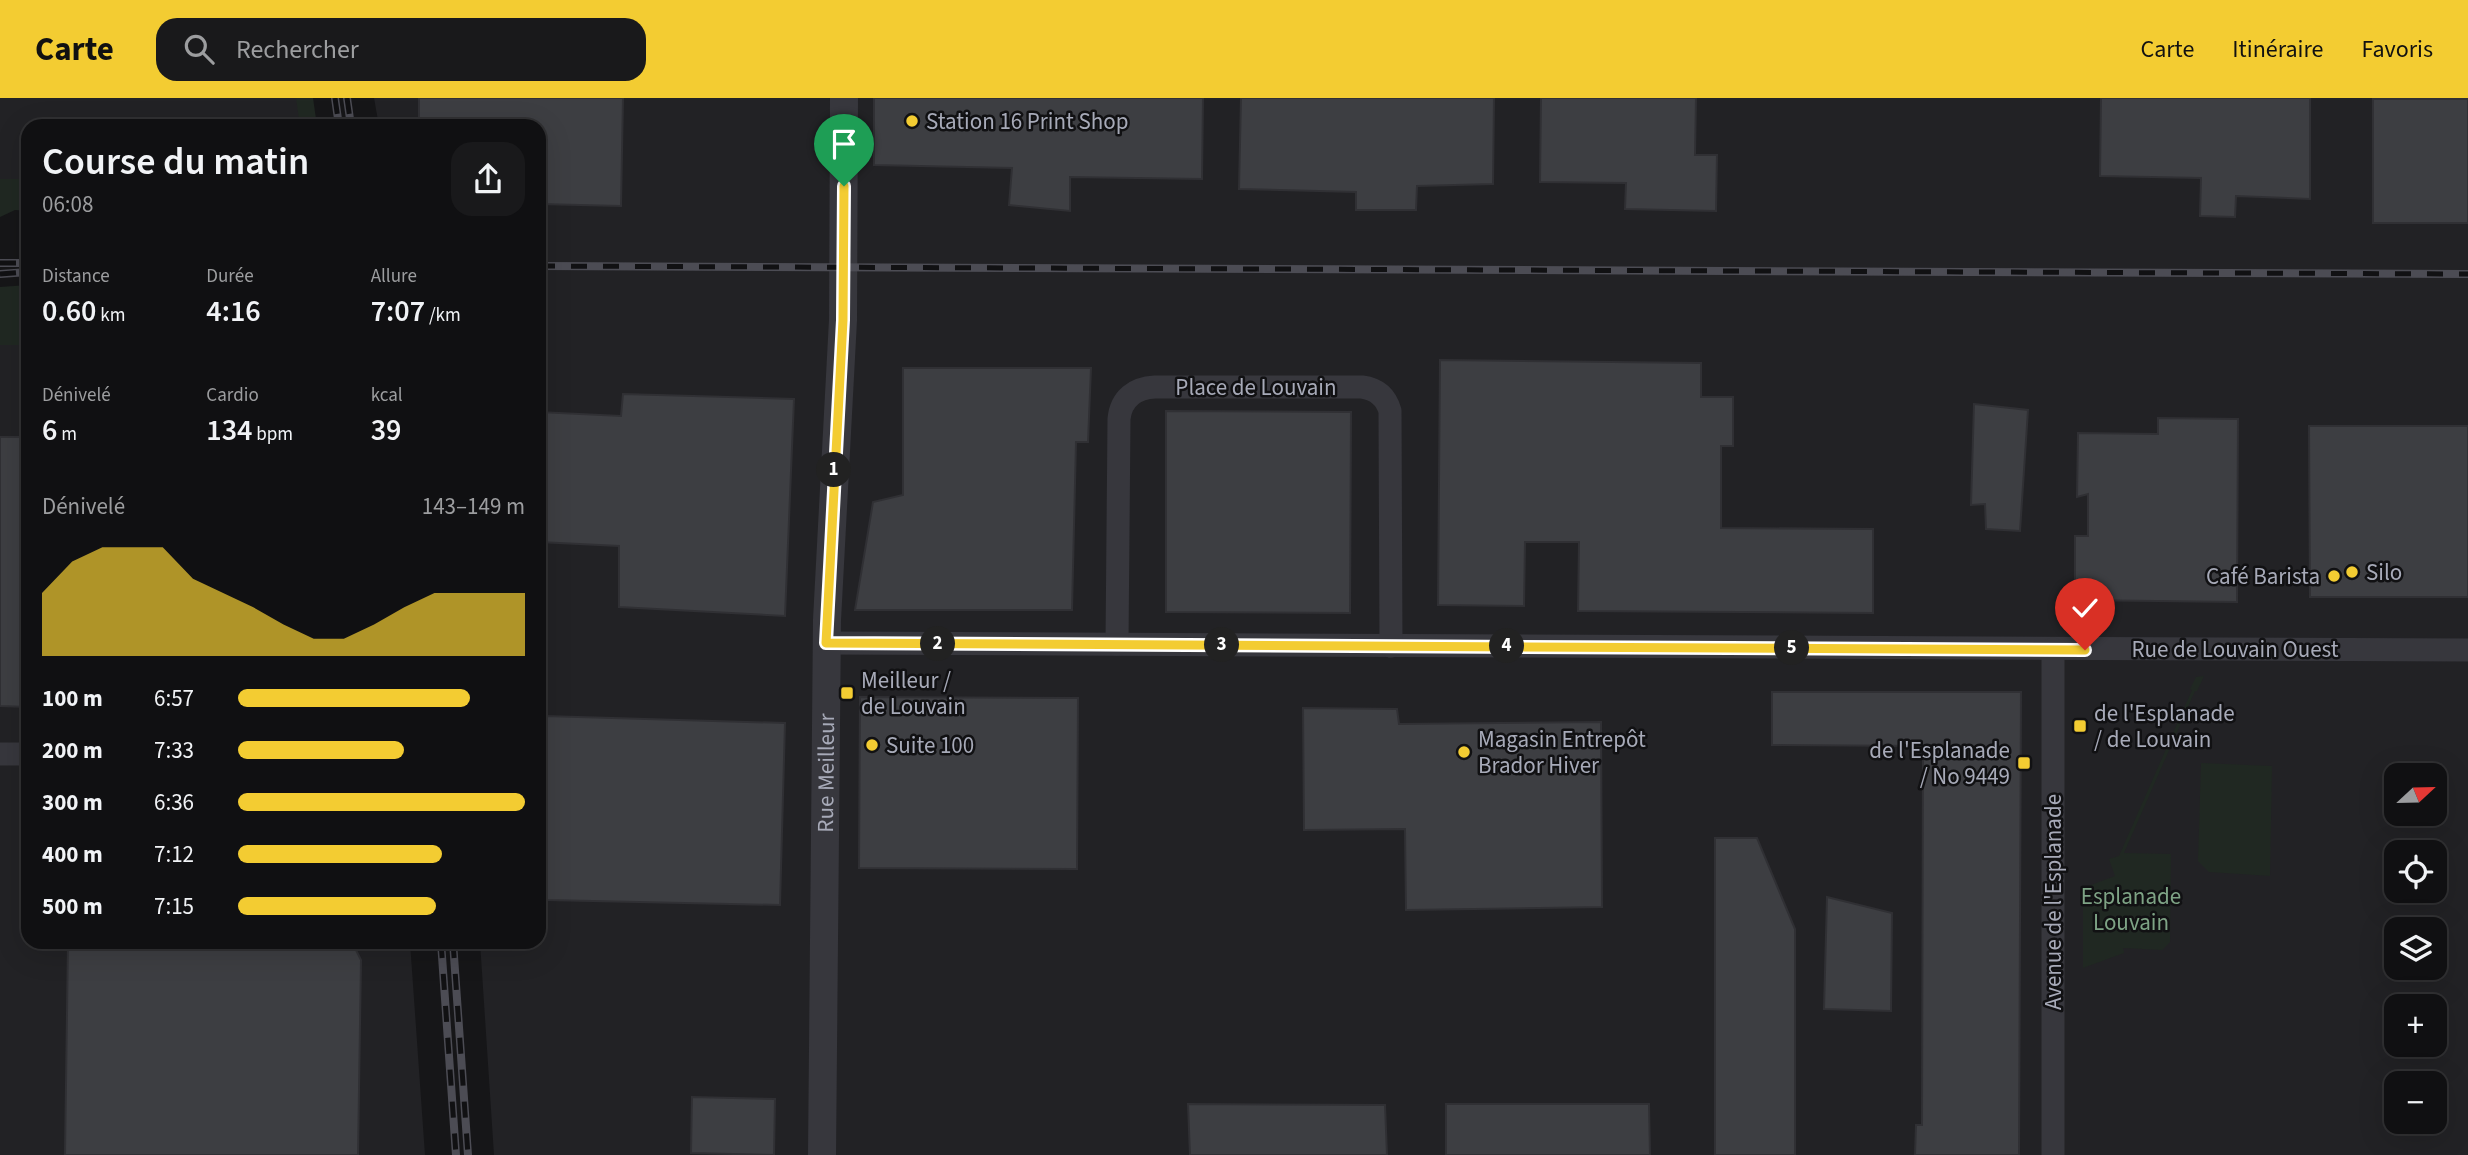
<!DOCTYPE html>
<html lang="fr">
<head>
<meta charset="utf-8">
<style>
	body { margin:0; font-family:"Source Sans 3",sans-serif; background:#19191b; color:#f1f3f6; height:100vh; display:flex; flex-direction:column; font-size:26px; white-space:nowrap }
	* { box-sizing:border-box; margin:0 }
	p { font-size:23px; color:#9c9d9f }
	.icon { flex:none; width:38px; height:38px; fill:none; stroke:currentColor; stroke-width:2; stroke-linecap:round; stroke-linejoin:round }
	.map { position:relative; flex:1; overflow:hidden }
	.drawer { position:absolute; left:21px; top:21px; width:525px; height:830px; display:flex; flex-direction:column; background:#101012; border-radius:21px; box-shadow:0 7px 28px #0002,0 0 0 2px #303032 }
	.drawer>* { flex:none }
	.needle { width:46px; rotate:68deg }
	.tools { position:absolute; left:2384px; top:665px; display:grid; gap:14px }
	.tools a { display:grid; place-items:center; width:63px; height:63px; border-radius:14px; background:#101012; box-shadow:0 7px 28px #0002,0 0 0 2px #303032; font-size:35px }
	.pin { position:absolute; display:grid; place-items:center; width:60px; height:60px; color:#fff; margin:-72px -30px; border-radius:50% 50% 50% 0; rotate:-45deg; box-shadow:0 0 7px #0007 }
	.pin .icon { rotate:45deg }
	.km { position:absolute; width:35px; height:35px; margin:-18px; border-radius:50%; background:#222; color:#fff; font-size:19px; line-height:35px; text-align:center }
	.round { display:grid; place-items:center; flex:none; width:74px; height:74px; border-radius:21px; background:#19191b }
	.head { display:flex; align-items:center; justify-content:space-between; height:119px; padding:0 21px }
	h1 { font-size:38px; font-weight:600; line-height:52px }
	.metrics { display:grid; grid-template-columns:repeat(3,1fr); gap:10px; height:119px; padding:7px 21px }
	.metrics div { display:grid; align-content:center }
	.metrics b { font-size:30px; font-weight:600 }
	.metrics small { font-size:19px; font-weight:400 }
	.metrics p { font-size:19px }
	.chart { height:196px; padding:14px 21px }
	.chart p { display:flex; justify-content:space-between }
	.chart svg { width:100%; height:126px; margin-top:7px; fill:#f3cc32; opacity:.7 }
	ul { padding:0 21px; list-style:none; font-size:23px }
	li { display:grid; grid-template-columns:112px 84px 1fr; align-items:center; height:52px }
	li i { height:18px; border-radius:9px; background:#f3cc32 }
	header { display:flex; align-items:center; gap:42px; box-sizing:border-box; height:98px; padding:0 35px; background:#f3cc32; color:#111 }
	header strong { font-size:33px }
	nav { display:flex; gap:38px; margin-inline-start:auto; font-size:24px }
	.search { width:490px; height:63px; background:#19191b; display:flex; align-items:center; gap:18px; box-sizing:border-box; padding:0 24px; border-radius:21px; color:#9c9d9f; font-size:26px }
	.map>svg:first-child { display:block }
</style>
</head>
<body>
<header>
<strong>Carte</strong>
<div class="search"><svg class="icon" aria-label="search" viewBox="0 0 24 24"><circle cx="10" cy="10" r="6"/><path d="M15 15l6 6"/></svg>Rechercher</div>
<nav><a>Carte</a><a>Itinéraire</a><a>Favoris</a></nav>
</header>
<div class="map">
<svg width="2468" height="1057" viewBox="0 0 2468 1057">
	<rect width="100%" height="100%" fill="#161618"/>
	<!-- built -->
	<g fill="#222225" fill-rule="evenodd">
		<path d="M0 0H301L306 28H28V83H0Z"/>
		<path d="M374 0H2468V1057H494L480 844H539V28H379ZM2396 677H2434V716H2396ZM2396 754H2434V793H2396ZM2396 831H2434V870H2396ZM2396 908H2434V947H2396ZM2396 985H2434V1024H2396Z"/>
		<path d="M0 247H28V844H410L425 1057H0Z"/>
	</g>
	<!-- green -->
	<g fill="#202822">
		<path d="M296 0H313L317 28H300Z"/>
		<path d="M0 81H28V113L15 112 0 119Z"/>
		<path d="M28 187V247H0V189Z"/>
		<path d="M2204 578 2197 593H2195L2124 755 2171 756 2170 844 2162 852 2123 850 2124 855 2083 870V790L2115 778 2109 761 2119 758 2192 592 2190 591 2196 579Z"/>
		<path d="M2201 665 2272 668 2270 778 2209 774 2198 763Z"/>
	</g>
	<!-- building -->
	<g fill="#3d3e42" stroke="#303034" stroke-width="2">
		<path d="M419 0H623L621 108 539 106V28H419Z"/>
		<path d="M874 0H1203L1202 81 1070 79V113L1009 107 1012 70 874 67Z"/>
		<path d="M1241 0H1494L1493 86 1417 88 1416 112H1356V94L1239 91Z"/>
		<path d="M1541 0H1696L1695 57H1717L1716 113 1625 111 1626 85 1540 84Z"/>
		<path d="M2101 0H2310V101L2236 98 2235 119 2200 118 2201 80 2100 78Z"/>
		<rect x="2373" y="1" width="95" height="124"/>
		<path d="M1440 262 1701 265V299H1733V348H1721V430L1873 431V515L1578 513 1579 444H1525L1524 508 1438 507Z"/>
		<path d="M903 270H1091L1088 344H1076L1072 512H855L873 404 903 397Z"/>
		<path d="M623 296 794 301 785 518 619 509V448L539 444V314L621 318Z"/>
		<path d="M1974 306 2028 312 2020 433 1986 431 1985 406 1971 407Z"/>
		<path d="M1166 313 1351 314 1350 515 1166 514Z"/>
		<path d="M2158 320 2238 321 2237 504 2075 502V438H2088V396L2077 399 2078 335 2158 336Z"/>
		<path d="M2309 328H2468V499H2310Z"/>
		<path d="M0 339H28V609L0 608Z"/>
		<path d="M1772 594H2021L2019 1057H1915L1916 1027H1922L1923 648 1772 647Z"/>
		<path d="M860 599 1078 600 1077 771 859 770Z"/>
		<path d="M1303 610 1397 611 1399 626 1601 624 1602 809 1406 812 1405 731 1304 732Z"/>
		<path d="M545 618 785 625 780 807 547 802Z"/>
		<path d="M1715 740H1757L1795 831V1057H1715Z"/>
		<path d="M1827 799 1892 815 1891 913 1824 911Z"/>
		<path d="M68 844H352L361 862 358 1057H65Z"/>
		<path d="M692 999 775 1001 774 1057 691 1055Z"/>
		<path d="M1188 1006 1385 1007 1387 1057H1190Z"/>
		<path d="M1446 1006H1649L1650 1057H1446Z"/>
	</g>
	<g fill="none" stroke-linecap="round" stroke-linejoin="round">
		<!-- minor -->
		<g stroke="#37373d" stroke-width="23">
			<path d="M826 545 2468 552"/>
			<path d="M1117 546 1119 321C1121 300 1135 290 1155 289H1362C1377 291 1386 299 1390 313L1391 548"/>
			<path d="M2053 551V1057"/>
			<path d="M0 656H28"/>
		</g>
		<!-- tertiary -->
		<path stroke="#37373d" stroke-width="28" id="s1" d="M822 1057 827 522 843 222 844 0"/>
		<defs>
			<g id="rail">
				<path d="M335 0 339 28"/>
				<path d="M347 0 351 28"/>
				<path d="M0 165H28"/>
				<path d="M539 168 2468 176"/>
				<path d="M0 176 28 174"/>
				<path d="M441 844 456 1057"/>
				<path d="M453 844 468 1057"/>
			</g>
		</defs>
		<!-- rail casing -->
		<use href="#rail" stroke="#4c4c54" stroke-width="8"/>
		<!-- rail -->
		<use href="#rail" stroke="#111113" stroke-width="5" stroke-dasharray="16" stroke-linecap="butt"/>
	</g>
	<g fill="none" stroke-linecap="round" stroke-linejoin="round">
		<defs>
			<path id="route" d="M844 88 843 222 826 545 2085 552"/>
		</defs>
		<!-- route casing -->
		<use href="#route" stroke="#fff" stroke-width="14"/>
		<!-- route -->
		<use href="#route" stroke="#f3cc32" stroke-width="9"/>
	</g>
	<!-- markers -->
	<g fill="#f3cc32" stroke="#111113" stroke-width="2.5">
		<circle cx="912" cy="23" r="7"/>
		<circle cx="2352" cy="474" r="7"/>
		<circle cx="2334" cy="478" r="7"/>
		<rect x="840" y="588" width="14" height="14" rx="3.5"/>
		<rect x="2073" y="621" width="14" height="14" rx="3.5"/>
		<circle cx="872" cy="647" r="7"/>
		<circle cx="1464" cy="654" r="7"/>
		<rect x="2017" y="658" width="14" height="14" rx="3.5"/>
	</g>
	<g text-anchor="middle" dominant-baseline="central" stroke-width="5" stroke-linejoin="round" paint-order="stroke">
		<!-- poi labels -->
		<g font-size="23" fill="#a7aab8" stroke="#111113" text-anchor="start">
			<text x="926" y="23">Station 16 Print Shop</text>
			<text x="2366" y="474">Silo</text>
			<text x="2320" y="478" text-anchor="end">Café Barista</text>
			<text x="861" y="582">Meilleur /<tspan x="861" dy="26">de Louvain</tspan></text>
			<text x="2094" y="615">de l'Esplanade<tspan x="2094" dy="26">/ de Louvain</tspan></text>
			<text x="1478" y="641">Magasin Entrepôt<tspan x="1478" dy="26">Brador Hiver</tspan></text>
			<text x="886" y="647">Suite 100</text>
			<text x="2010" y="652" text-anchor="end">de l'Esplanade<tspan x="2010" dy="26">/ No 9449</tspan></text>
		</g>
		<!-- street labels -->
		<g font-size="23" fill="#a7aab8" stroke="#111113">
			<text x="1256" y="289">Place de Louvain</text>
			<text x="2235" y="551">Rue de Louvain Ouest</text>
			<text stroke="none"><textPath href="#s1" startOffset="382">Rue Meilleur</textPath></text>
			<text transform="translate(2053 804) rotate(-90)">Avenue de l'Esplanade</text>
		</g>
		<!-- park labels -->
		<g font-size="23" fill="#7ea385" stroke="#111113">
			<text x="2131" y="798">Esplanade<tspan x="2131" dy="26">Louvain</tspan></text>
		</g>
	</g>
</svg>
<div class="tools">
<a><svg class="needle" viewBox="-14 -14 28 28"><path d="M0-13l5 13h-10z" fill="#e53935"/><path d="M0 13l5-13h-10z" fill="#9c9d9f"/></svg></a>
<a><svg class="icon" aria-label="locate" viewBox="0 0 24 24"><circle cx="12" cy="12" r="6"/><path d="M12 2v4M12 18v4M2 12h4M18 12h4"/></svg></a>
<a><svg class="icon" aria-label="layers" viewBox="0 0 24 24"><path d="M12 4l9 5-9 5-9-5zM3 14l9 5 9-5"/></svg></a>
<a>+</a>
<a>−</a>
</div>
<div class="pin" style="left:844px;top:88px;background:#1e9e55"><svg class="icon" aria-label="arrive" viewBox="0 0 24 24"><path d="M6 21V4h12l-3 4 3 4H6"/></svg></div>
<div class="pin" style="left:2085px;top:552px;background:#d93025"><svg class="icon" aria-label="check" viewBox="0 0 24 24"><path d="M5 12l5 5 9-10"/></svg></div>
<b class="km" style="left:834px;top:372px">1</b>
<b class="km" style="left:938px;top:546px">2</b>
<b class="km" style="left:1222px;top:547px">3</b>
<b class="km" style="left:1507px;top:548px">4</b>
<b class="km" style="left:1792px;top:550px">5</b>
<section class="drawer">
<div class="head"><div><h1>Course du matin</h1><p>06:08</p></div><a class="round"><svg class="icon" aria-label="share" viewBox="0 0 24 24"><path d="M12 15V3M7 8l5-5 5 5M5 13v7h14v-7"/></svg></a></div>
<div class="metrics">
<div><p>Distance</p><b>0.60<small> km</small></b></div>
<div><p>Durée</p><b>4:16</b></div>
<div><p>Allure</p><b>7:07<small> /km</small></b></div>
</div>
<div class="metrics">
<div><p>Dénivelé</p><b>6<small> m</small></b></div>
<div><p>Cardio</p><b>134<small> bpm</small></b></div>
<div><p>kcal</p><b>39</b></div>
</div>
<div class="chart"><p><span>Dénivelé</span>143–149 m</p>
<svg viewBox="0 0 160 44" preserveAspectRatio="none"><path d="M0 44V22L10 11L20 6L30 6L40 6L50 17L60 22L70 27L80 33L90 38L100 38L110 33L120 27L130 22L140 22L150 22L160 22V44z"/></svg>
</div>
<ul>
<li><b>100 m</b>6:57<i style="width:81%"></i></li>
<li><b>200 m</b>7:33<i style="width:58%"></i></li>
<li><b>300 m</b>6:36<i style="width:100%"></i></li>
<li><b>400 m</b>7:12<i style="width:71%"></i></li>
<li><b>500 m</b>7:15<i style="width:69%"></i></li>
</ul>
</section>
</div>
</body>
</html>
